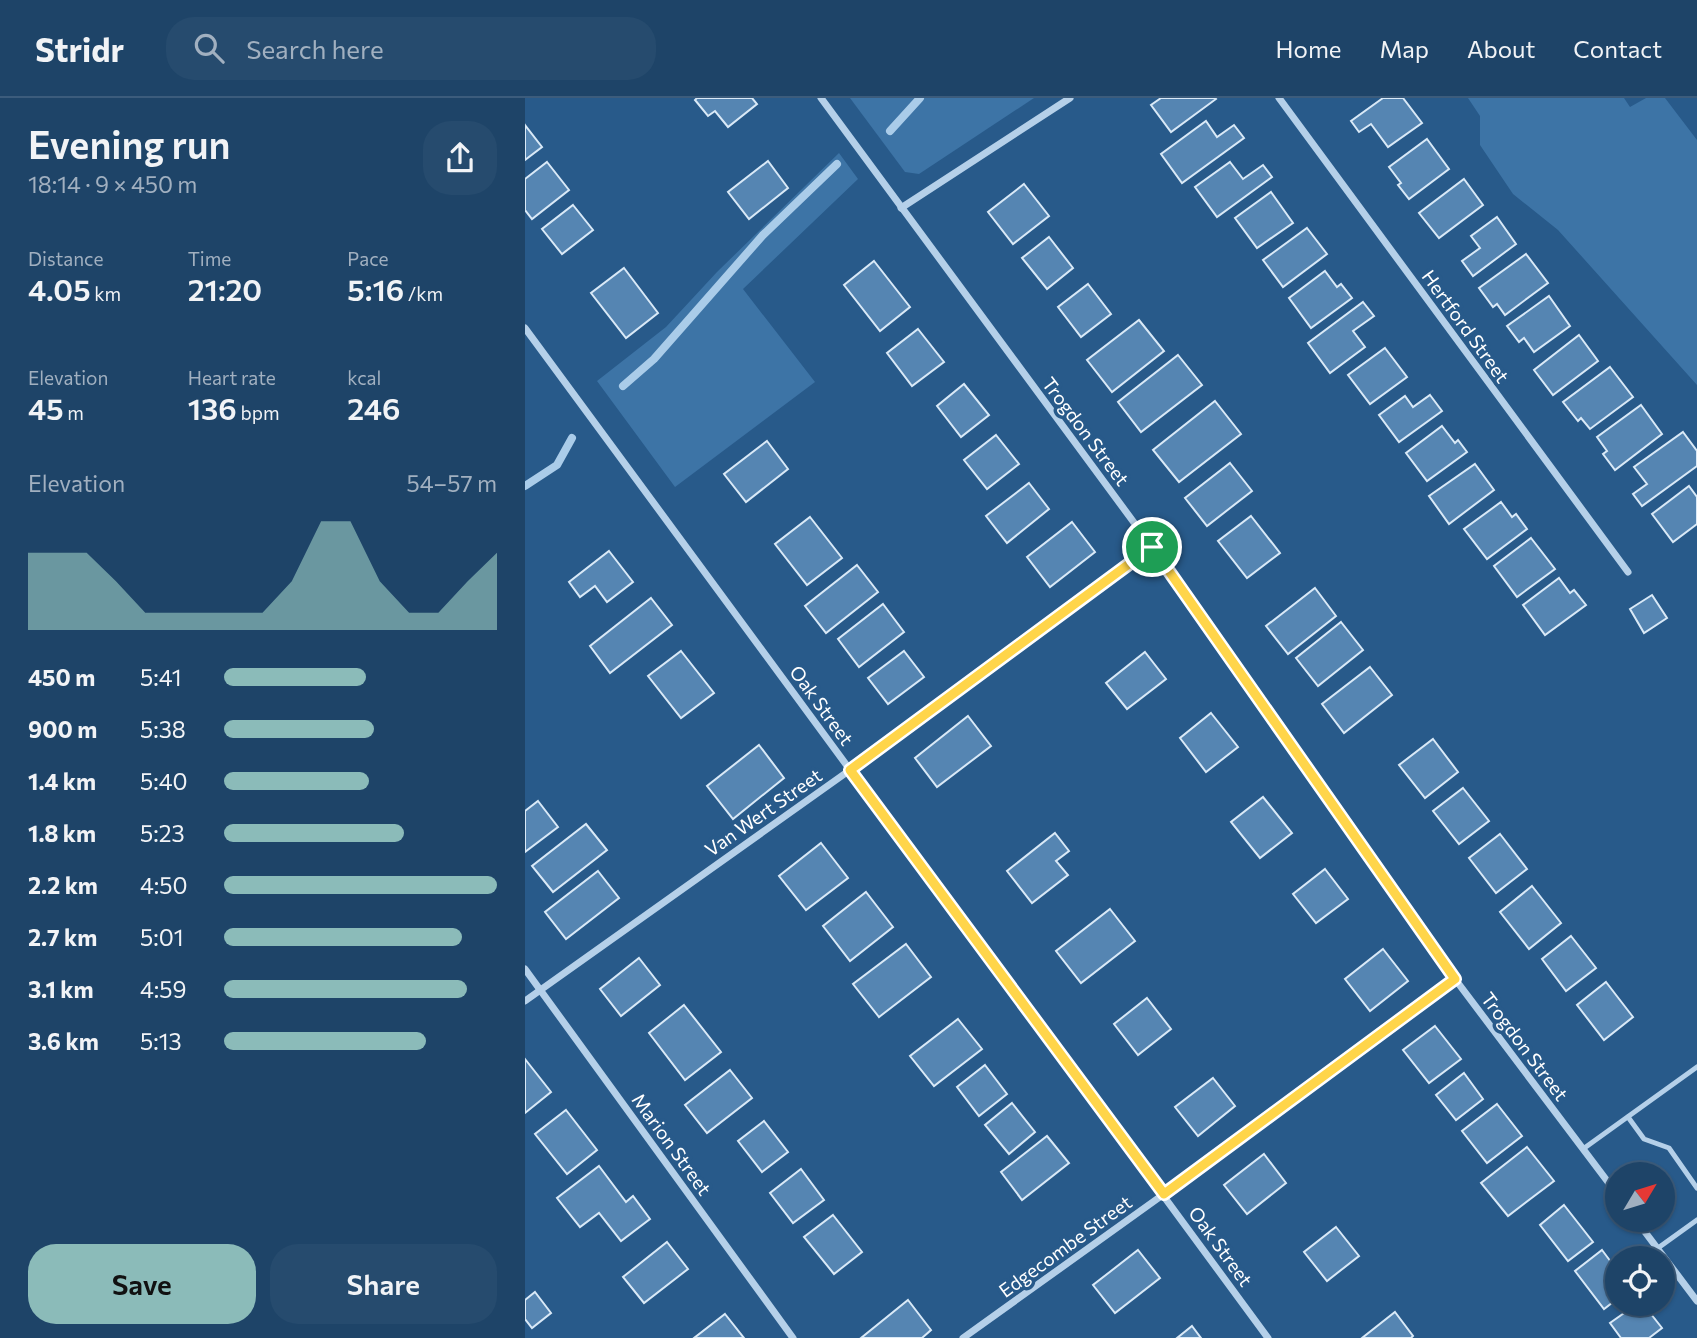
<!DOCTYPE html>
<html lang="en">
<head>
<meta charset="utf-8">
<style>
	body { margin:0; font-family:Commissioner,sans-serif; background:#264b6e; color:#f1f3f6; height:100vh; display:flex; flex-direction:column; font-size:26px; white-space:nowrap }
	* { box-sizing:border-box; margin:0 }
	p { font-size:23px; color:#a1b0c0 }
	.icon { flex:none; width:38px; height:38px; fill:none; stroke:currentColor; stroke-width:2; stroke-linecap:round; stroke-linejoin:round }
	.map { position:relative; flex:1; overflow:hidden }
	.side { display:flex; flex-direction:column; background:#1e4468; width:525px }
	.side>* { flex:none }
	.needle { width:46px; rotate:52deg }
	.controls { position:absolute; left:1080px; top:1064px; display:grid; gap:14px }
	.controls a { display:grid; place-items:center; width:70px; height:70px; border-radius:50%; background:#1e4468; box-shadow:0 2px 5px #0004,0 0 0 2px #3c5c7c; font-size:35px }
	.pin { position:absolute; display:grid; place-items:center; width:60px; height:60px; color:#fff; margin:-30px; border:4px solid #fff; border-radius:50%; box-shadow:0 2px 7px #0007 }
	.round { display:grid; place-items:center; flex:none; width:74px; height:74px; border-radius:28px; background:#264b6e }
	.summary { display:flex; align-items:center; justify-content:space-between; height:119px; padding:0 28px }
	h1 { font-size:38px; font-weight:600; line-height:52px }
	.figures { display:grid; grid-template-columns:repeat(3,1fr); gap:10px; height:119px; padding:7px 28px }
	.figures div { display:grid; align-content:center }
	.figures b { font-size:30px; font-weight:600 }
	.figures small { font-size:19px; font-weight:400 }
	.figures p { font-size:19px }
	.chart { height:196px; padding:14px 28px }
	.chart p { display:flex; justify-content:space-between }
	.chart svg { width:100%; height:126px; margin-top:7px; fill:#8bbbb9; opacity:.7 }
	.button { display:flex; gap:14px; margin-top:auto; padding:14px 28px }
	.button a { flex:1; height:80px; border-radius:28px; background:#8bbbb9; color:#111; font-size:28px; font-weight:600; line-height:80px; text-align:center }
	.button a+a { background:#264b6e; color:#f1f3f6 }
	ul { padding:0 28px; list-style:none; font-size:23px }
	li { display:grid; grid-template-columns:112px 84px 1fr; align-items:center; height:52px }
	li i { height:18px; border-radius:9px; background:#8bbbb9 }
	header { display:flex; align-items:center; gap:42px; box-sizing:border-box; height:98px; padding:0 35px; background:#1e4468; border-bottom:2px solid #3c5c7c }
	header strong { font-size:33px }
	nav { display:flex; gap:38px; margin-inline-start:auto; font-size:24px }
	.search { width:490px; height:63px; background:#264b6e; display:flex; align-items:center; gap:18px; box-sizing:border-box; padding:0 24px; border-radius:28px; color:#a1b0c0; font-size:26px }
	main { display:flex; flex:1; min-height:0 }
	.map>svg:first-child { display:block }
</style>
</head>
<body>
<header>
<strong>Stridr</strong>
<div class="search"><svg class="icon" aria-label="search" viewBox="0 0 24 24"><circle cx="10" cy="10" r="6"/><path d="M15 15l6 6"/></svg>Search here</div>
<nav><a>Home</a><a>Map</a><a>About</a><a>Contact</a></nav>
</header>
<main>
<section class="side">
<div class="summary"><div><h1>Evening run</h1><p>18:14 · 9 × 450 m</p></div><a class="round"><svg class="icon" aria-label="share" viewBox="0 0 24 24"><path d="M12 15V3M7 8l5-5 5 5M5 13v7h14v-7"/></svg></a></div>
<div class="figures">
<div><p>Distance</p><b>4.05<small> km</small></b></div>
<div><p>Time</p><b>21:20</b></div>
<div><p>Pace</p><b>5:16<small> /km</small></b></div>
</div>
<div class="figures">
<div><p>Elevation</p><b>45<small> m</small></b></div>
<div><p>Heart rate</p><b>136<small> bpm</small></b></div>
<div><p>kcal</p><b>246</b></div>
</div>
<div class="chart"><p><span>Elevation</span>54–57 m</p>
<svg viewBox="0 0 160 44" preserveAspectRatio="none"><path d="M0 44V17L10 17L20 17L30 27L40 38L50 38L60 38L70 38L80 38L90 27L100 6L110 6L120 27L130 38L140 38L150 27L160 17V44z"/></svg>
</div>
<ul>
<li><b>450 m</b>5:41<i style="width:52%"></i></li>
<li><b>900 m</b>5:38<i style="width:55%"></i></li>
<li><b>1.4 km</b>5:40<i style="width:53%"></i></li>
<li><b>1.8 km</b>5:23<i style="width:66%"></i></li>
<li><b>2.2 km</b>4:50<i style="width:100%"></i></li>
<li><b>2.7 km</b>5:01<i style="width:87%"></i></li>
<li><b>3.1 km</b>4:59<i style="width:89%"></i></li>
<li><b>3.6 km</b>5:13<i style="width:74%"></i></li>
</ul>
<div class="button"><a>Save</a><a>Share</a></div>
</section>
<div class="map">
<svg width="1172" height="1240" viewBox="0 0 1172 1240">
	<rect width="100%" height="100%" fill="#285a8a"/>
	<!-- green -->
	<g fill="#3d74a6">
		<path d="M325 0H509L394 76 380 74Z"/>
		<path d="M943 0H1099L1105 9 1121 0H1140L1172 42V287L1033 132 988 96 955 47V18Z"/>
		<path d="M314 55 333 81 218 191 290 284 150 389 72 283 141 229 192 174Z"/>
	</g>
	<g fill="none" stroke-linecap="round" stroke-linejoin="round">
		<!-- stream -->
		<g stroke="#aacce9" stroke-width="8">
			<path d="M365 33 395 0"/>
			<path d="M98 288 129 261 238 137 312 66"/>
			<path d="M0 388 32 367 47 340"/>
		</g>
	</g>
	<!-- building -->
	<g fill="#5585b2" stroke="#d9e9f7" stroke-width="2">
		<path d="M172 0H227L232 6 203 29 190 13 183 18 170 2Z"/>
		<path d="M636 0H690L691 1 646 34 626 7Z"/>
		<path d="M858 0H878L897 25 863 49 846 26 834 34 826 23Z"/>
		<path d="M681 23 692 39 709 27 719 40 657 85 636 56Z"/>
		<path d="M0 27 17 49 0 62Z"/>
		<path d="M902 41 924 71 884 101 873 87 876 85 864 69Z"/>
		<path d="M243 63 263 90 224 121 203 94Z"/>
		<path d="M22 64 44 92 7 121 0 112V81Z"/>
		<path d="M705 64 718 81 738 67 747 79 692 119 670 89Z"/>
		<path d="M939 81 958 107 914 140 894 115Z"/>
		<path d="M499 86 524 118 488 146 463 114Z"/>
		<path d="M746 94 768 125 732 150 710 120Z"/>
		<path d="M48 107 68 132 37 156 17 131Z"/>
		<path d="M972 119 991 146 948 178 937 163 955 150 946 138Z"/>
		<path d="M782 130 802 156 758 189 738 162Z"/>
		<path d="M524 139 548 170 522 191 497 160Z"/>
		<path d="M1001 156 1023 185 980 217 972 206 968 209 954 190Z"/>
		<path d="M349 163 385 209 355 233 319 187Z"/>
		<path d="M99 170 133 215 101 240 66 195Z"/>
		<path d="M800 173 812 189 816 186 827 200 786 230 764 200Z"/>
		<path d="M563 186 586 216 556 239 533 209Z"/>
		<path d="M1024 198 1045 228 1009 254 999 240 994 244 982 228Z"/>
		<path d="M838 204 849 218 828 233 840 249 805 275 783 245Z"/>
		<path d="M614 222 639 253 587 294 562 262Z"/>
		<path d="M393 231 419 264 387 288 362 255Z"/>
		<path d="M1054 237 1073 263 1028 297 1009 272Z"/>
		<path d="M860 250 882 279 845 306 823 277Z"/>
		<path d="M653 257 677 287 616 334 593 304Z"/>
		<path d="M1085 269 1108 299 1065 331 1056 320 1053 323 1038 304Z"/>
		<path d="M439 286 464 317 436 339 412 308Z"/>
		<path d="M905 297 917 313 874 344 854 317 880 298 888 309Z"/>
		<path d="M690 303 716 336 654 384 628 352Z"/>
		<path d="M1116 307 1137 336 1090 372 1078 356 1082 353 1072 339Z"/>
		<path d="M917 328 930 345 933 342 942 354 902 383 881 355Z"/>
		<path d="M1158 334 1172 353V368L1117 408 1108 396 1122 386 1109 369Z"/>
		<path d="M471 337 494 366 462 391 439 362Z"/>
		<path d="M242 343 263 371 221 404 199 376Z"/>
		<path d="M705 365 727 393 682 428 660 400Z"/>
		<path d="M950 366 969 392 924 426 904 398Z"/>
		<path d="M504 385 524 411 482 445 461 418Z"/>
		<path d="M1164 388 1172 399V426L1148 444 1127 416Z"/>
		<path d="M976 404 987 419 991 416 1002 431 962 461 939 431Z"/>
		<path d="M726 418 755 455 722 480 693 443Z"/>
		<path d="M285 419 317 460 282 487 250 446Z"/>
		<path d="M547 424 570 454 525 489 502 459Z"/>
		<path d="M1006 440 1030 471 992 499 969 468Z"/>
		<path d="M84 453 108 484 82 504 70 488 55 499 44 484Z"/>
		<path d="M332 467 353 494 301 535 280 508Z"/>
		<path d="M1034 480 1045 495 1049 492 1061 507 1020 537 998 507Z"/>
		<path d="M790 490 811 518 763 556 741 528Z"/>
		<path d="M1127 497 1142 520 1119 535 1105 511Z"/>
		<path d="M126 500 147 527 85 575 65 548Z"/>
		<path d="M358 506 379 534 334 569 313 541Z"/>
		<path d="M816 524 838 552 793 588 771 560Z"/>
		<path d="M156 553 189 595 156 620 123 578Z"/>
		<path d="M379 553 399 579 363 606 343 580Z"/>
		<path d="M620 554 641 581 602 611 581 585Z"/>
		<path d="M845 569 867 597 819 635 797 606Z"/>
		<path d="M686 615 713 649 681 674 655 640Z"/>
		<path d="M443 618 466 648 412 689 390 660Z"/>
		<path d="M908 641 933 674 900 700 874 667Z"/>
		<path d="M234 647 259 680 208 721 182 688Z"/>
		<path d="M938 690 964 723 934 746 908 713Z"/>
		<path d="M738 699 767 735 735 760 706 724Z"/>
		<path d="M13 703 33 729 0 754V713Z"/>
		<path d="M61 726 82 752 28 794 7 768Z"/>
		<path d="M530 735 544 753 531 763 543 777 507 805 482 773Z"/>
		<path d="M975 736 1002 771 971 795 944 760Z"/>
		<path d="M296 745 323 780 281 812 254 778Z"/>
		<path d="M800 771 823 801 791 825 768 796Z"/>
		<path d="M73 773 94 800 41 841 20 814Z"/>
		<path d="M1007 788 1036 825 1004 851 975 814Z"/>
		<path d="M341 794 368 829 325 863 298 828Z"/>
		<path d="M585 811 610 843 556 885 531 853Z"/>
		<path d="M1046 838 1071 870 1041 893 1017 861Z"/>
		<path d="M381 846 406 879 354 919 328 886Z"/>
		<path d="M858 851 883 883 845 913 820 881Z"/>
		<path d="M114 860 135 887 96 918 75 891Z"/>
		<path d="M1081 884 1108 919 1079 942 1052 907Z"/>
		<path d="M622 900 646 931 613 957 589 926Z"/>
		<path d="M159 907 196 954 160 982 124 935Z"/>
		<path d="M433 921 457 951 409 988 385 958Z"/>
		<path d="M910 928 936 961 904 985 878 952Z"/>
		<path d="M0 961 26 994 0 1015Z"/>
		<path d="M460 967 482 996 454 1018 432 989Z"/>
		<path d="M205 972 227 1000 182 1035 160 1007Z"/>
		<path d="M939 975 958 1001 931 1022 911 997Z"/>
		<path d="M688 980 710 1008 673 1038 650 1009Z"/>
		<path d="M487 1005 510 1034 484 1056 460 1027Z"/>
		<path d="M972 1006 997 1038 962 1065 937 1033Z"/>
		<path d="M41 1012 72 1052 42 1076 10 1036Z"/>
		<path d="M239 1023 263 1054 237 1074 213 1043Z"/>
		<path d="M522 1038 544 1065 497 1102 476 1074Z"/>
		<path d="M1002 1049 1029 1083 983 1118 956 1085Z"/>
		<path d="M739 1056 761 1085 722 1116 699 1087Z"/>
		<path d="M74 1068 101 1104 108 1098 125 1121 96 1143 74 1115 55 1129 32 1100Z"/>
		<path d="M276 1071 299 1102 268 1125 245 1095Z"/>
		<path d="M1039 1107 1068 1144 1043 1163 1015 1127Z"/>
		<path d="M308 1117 337 1154 309 1176 279 1139Z"/>
		<path d="M811 1129 834 1158 802 1183 779 1154Z"/>
		<path d="M142 1144 163 1171 119 1205 98 1179Z"/>
		<path d="M613 1152 635 1180 590 1215 568 1187Z"/>
		<path d="M1077 1152 1092 1172V1201L1079 1211 1050 1173Z"/>
		<path d="M10 1194 26 1215 7 1230 0 1221V1202Z"/>
		<path d="M383 1202 406 1232 397 1240H336Z"/>
		<path d="M1112 1206H1118L1137 1230 1124 1240H1096L1085 1225Z"/>
		<path d="M870 1214 888 1238 886 1240H837Z"/>
		<path d="M200 1216 219 1240H169Z"/>
		<path d="M667 1228 676 1240H652Z"/>
	</g>
	<g fill="none" stroke-linecap="round" stroke-linejoin="round">
		<!-- lane -->
		<g stroke="#b5d0e9" stroke-width="5">
			<path d="M1103 1019 1119 1041 1144 1050 1172 1090"/>
			<path d="M1058 1051 1172 969"/>
			<path d="M1133 1150 1172 1122"/>
		</g>
		<!-- street -->
		<g stroke="#b5d0e9" stroke-width="7">
			<path d="M296 0 627 449 930 881 1092 1096"/>
			<path d="M754 0 1103 474"/>
			<path d="M376 110 545 0"/>
			<path d="M0 230 743 1240"/>
			<path d="M0 871 268 1240"/>
			<path d="M0 903 325 672 627 449"/>
			<path d="M1111 1122 1172 1203"/>
			<path d="M438 1240 639 1096 930 881"/>
		</g>
	</g>
	<g fill="none" stroke-linecap="round" stroke-linejoin="round">
		<defs>
			<path id="route" d="M627 449 930 881 639 1096 325 672Z"/>
		</defs>
		<!-- route casing -->
		<use href="#route" stroke="#fff" stroke-width="14"/>
		<!-- route -->
		<use href="#route" stroke="#ffd54a" stroke-width="9"/>
	</g>
	<g text-anchor="middle" dominant-baseline="central" stroke-width="7" stroke-linejoin="round" paint-order="stroke">
		<!-- street labels -->
		<g font-size="19" fill="#fff" stroke="#285a8a">
			<text transform="translate(941 228) rotate(54)">Hertford Street</text>
			<text transform="translate(561 333) rotate(53)">Trogdon Street</text>
			<text transform="translate(297 607) rotate(54)">Oak Street</text>
			<text transform="translate(238 714) rotate(-35)">Van Wert Street</text>
			<text transform="translate(1000 948) rotate(53)">Trogdon Street</text>
			<text transform="translate(147 1046) rotate(54)">Marion Street</text>
			<text transform="translate(540 1148) rotate(-36)">Edgecombe Street</text>
			<text transform="translate(696 1148) rotate(54)">Oak Street</text>
		</g>
	</g>
</svg>
<div class="controls">
<a><svg class="needle" viewBox="-14 -14 28 28"><path d="M0-13l5 13h-10z" fill="#e53935"/><path d="M0 13l5-13h-10z" fill="#a1b0c0"/></svg></a>
<a><svg class="icon" aria-label="locate" viewBox="0 0 24 24"><circle cx="12" cy="12" r="6"/><path d="M12 2v4M12 18v4M2 12h4M18 12h4"/></svg></a>
</div>
<div class="pin" style="left:627px;top:449px;background:#1e9e55"><svg class="icon" aria-label="arrive" viewBox="0 0 24 24"><path d="M6 21V4h12l-3 4 3 4H6"/></svg></div>
</div>
</main>
</body>
</html>
